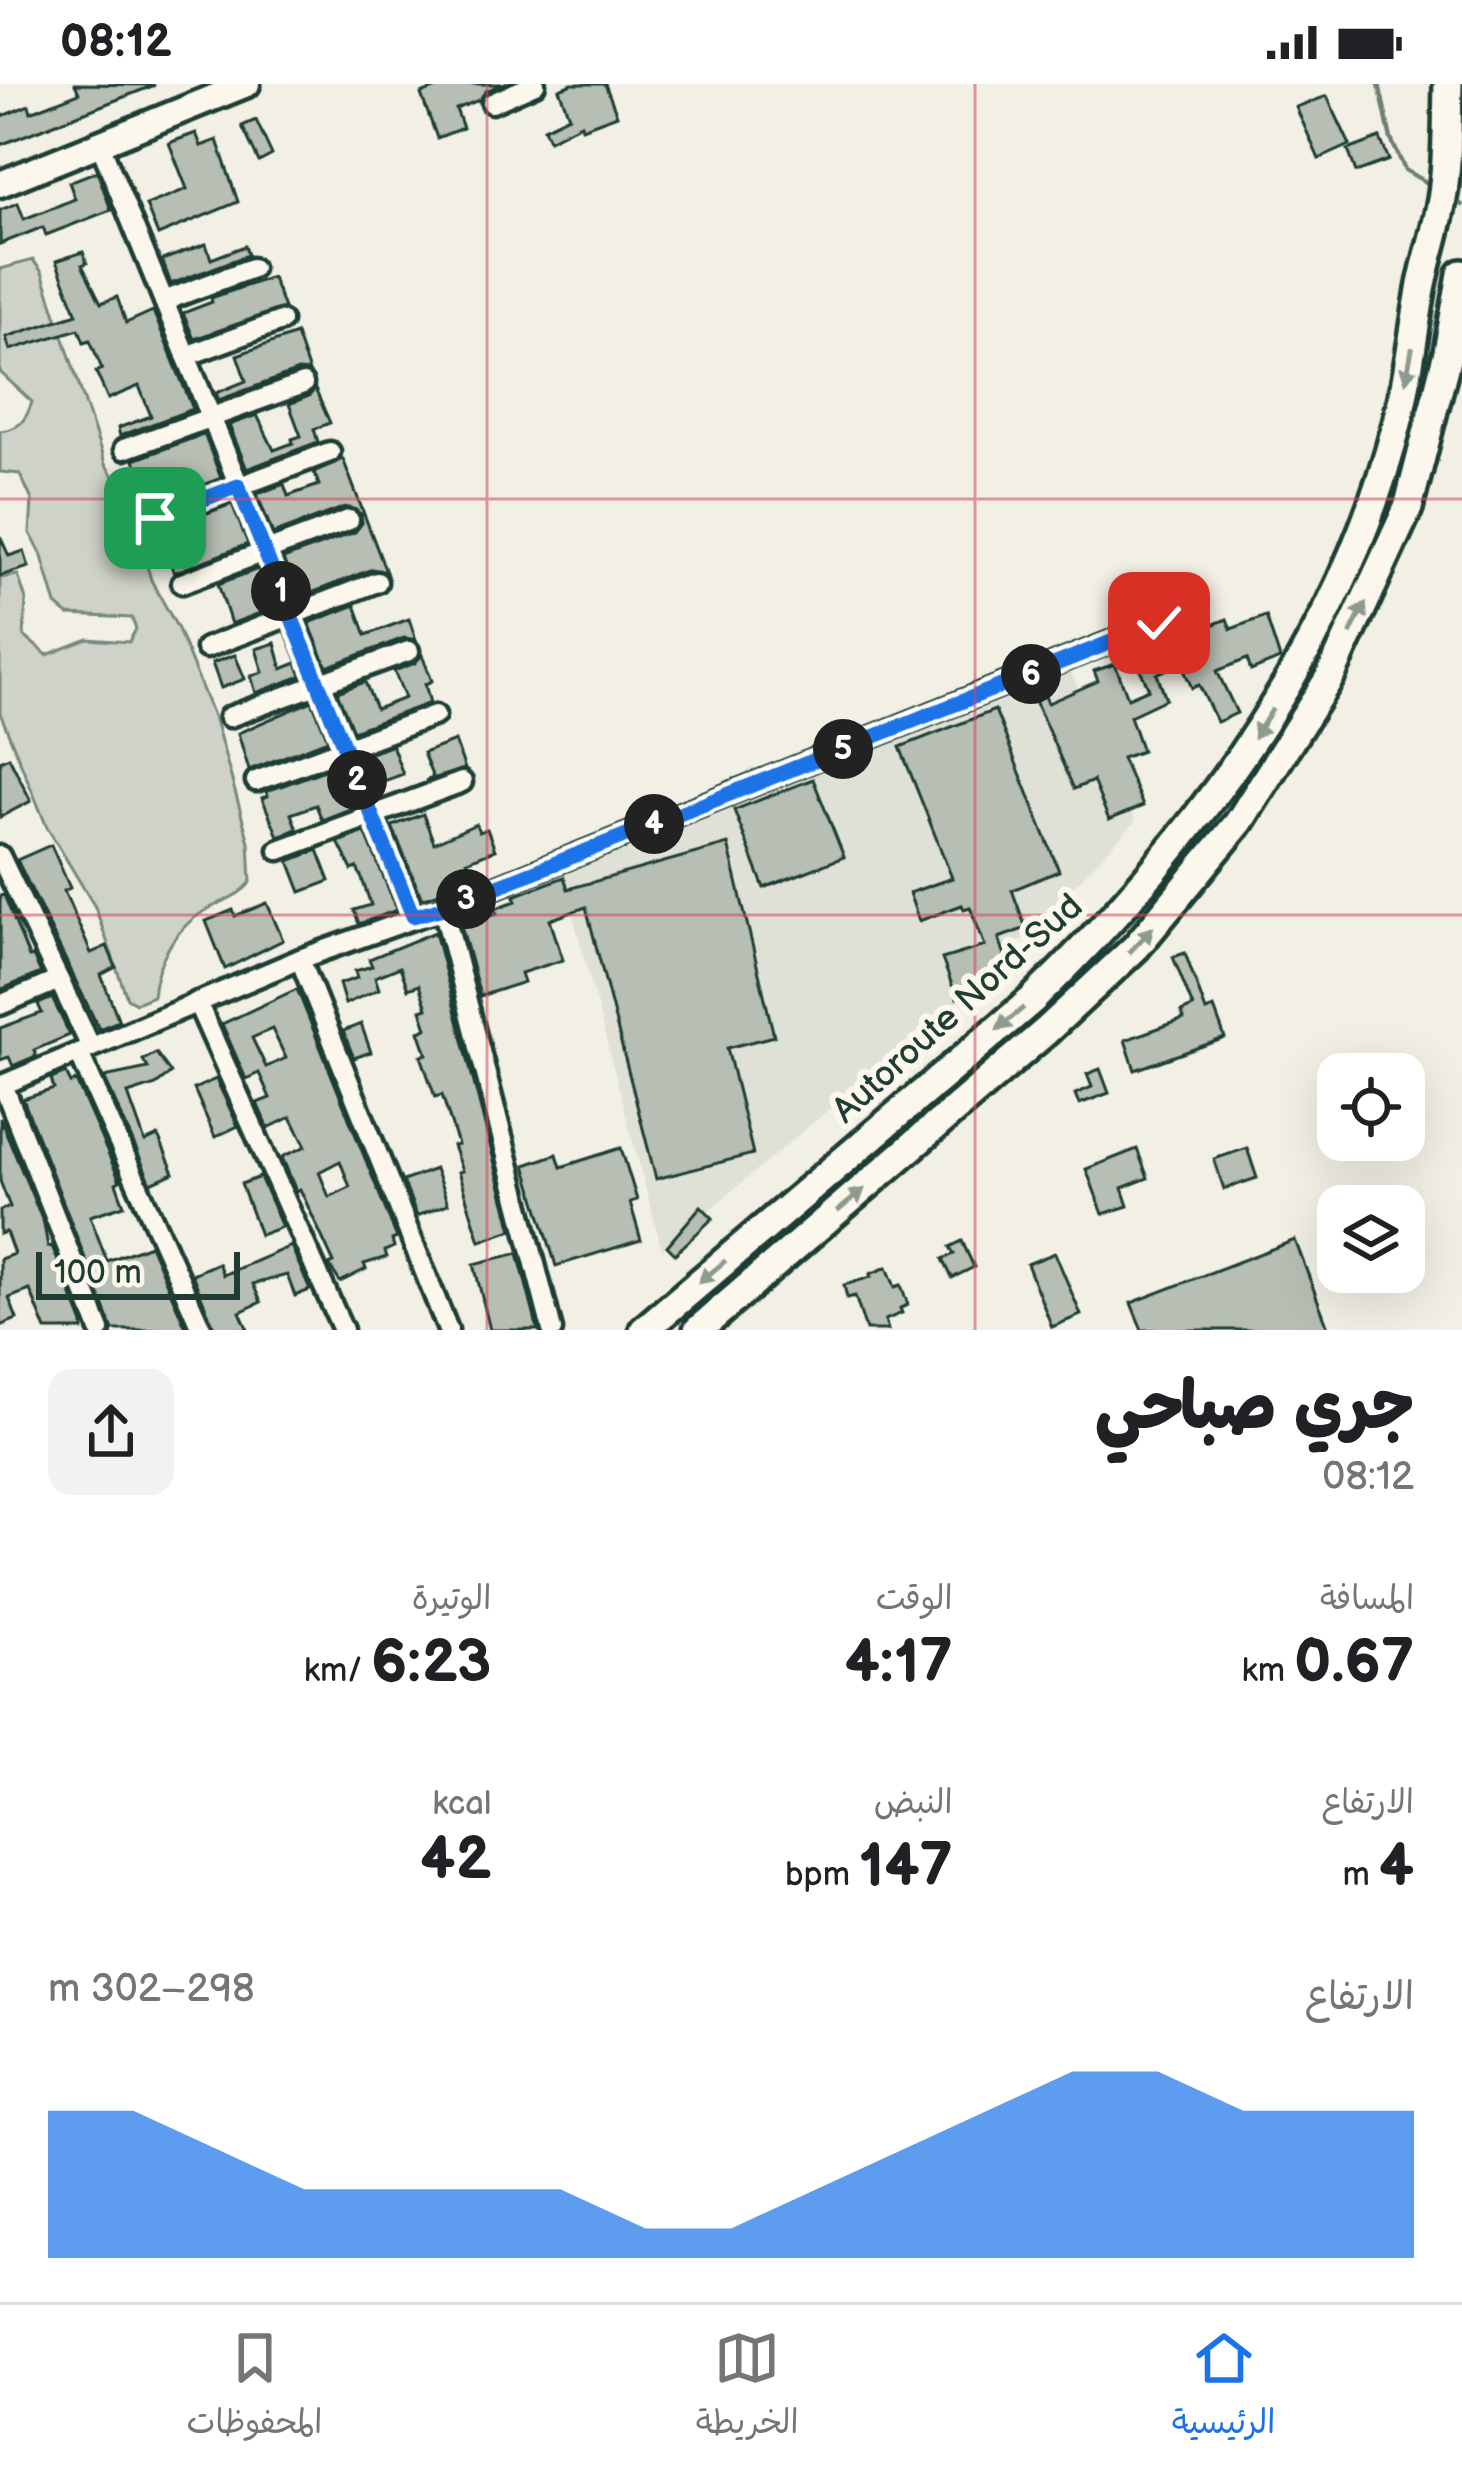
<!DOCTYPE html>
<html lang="ar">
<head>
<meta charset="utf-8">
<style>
	body { margin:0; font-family:"Balsamiq Sans","Playpen Sans Arabic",sans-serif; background:#f2f2f2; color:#202124; direction:rtl; height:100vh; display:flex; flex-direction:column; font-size:45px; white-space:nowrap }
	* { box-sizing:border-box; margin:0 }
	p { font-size:39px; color:#757577 }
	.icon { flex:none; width:66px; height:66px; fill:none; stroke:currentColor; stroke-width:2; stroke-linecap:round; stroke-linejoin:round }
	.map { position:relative; height:1246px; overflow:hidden; direction:ltr }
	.details { display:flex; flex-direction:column; background:#fff; flex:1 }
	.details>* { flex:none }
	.buttons { position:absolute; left:1317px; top:969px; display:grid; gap:24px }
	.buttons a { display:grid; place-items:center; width:108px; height:108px; border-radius:24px; background:#fff; box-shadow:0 12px 48px #0002; font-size:60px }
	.scale { position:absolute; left:36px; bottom:30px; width:204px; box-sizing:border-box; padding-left:12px; border:6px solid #1f3d34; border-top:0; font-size:33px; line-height:42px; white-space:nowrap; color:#1f3d34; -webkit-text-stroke:9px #fbf7ec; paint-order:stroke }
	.pin { position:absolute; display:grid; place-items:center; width:102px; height:102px; color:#fff; margin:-51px; border-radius:24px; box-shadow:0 6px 18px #0006 }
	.km { position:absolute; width:60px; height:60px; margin:-30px; border-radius:50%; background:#222; color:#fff; font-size:33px; line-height:60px; text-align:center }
	.round { display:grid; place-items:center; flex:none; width:126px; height:126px; border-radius:24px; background:#f2f2f2 }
	.summary { display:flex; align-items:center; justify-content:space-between; height:204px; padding:0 48px }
	h1 { font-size:66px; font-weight:800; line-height:90px }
	.figures { display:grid; grid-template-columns:repeat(3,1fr); gap:18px; height:204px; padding:12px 48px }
	.figures div { display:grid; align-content:center }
	.figures b { font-size:60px; font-weight:800 }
	.figures small { font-size:33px; font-weight:400 }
	.figures p { font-size:33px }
	.chart { height:336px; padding:24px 48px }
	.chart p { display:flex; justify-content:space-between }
	.chart svg { width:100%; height:216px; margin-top:12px; fill:#1a73e8; opacity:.7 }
	.status { display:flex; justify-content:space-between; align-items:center; height:84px; padding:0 60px; background:#fff; direction:ltr }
	.status svg { height:33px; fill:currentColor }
	.dock { display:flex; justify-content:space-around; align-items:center; height:168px; border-top:3px solid #e0e0e0; background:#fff; font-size:33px; color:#757577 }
	.dock a { display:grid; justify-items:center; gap:6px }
	.dock .current { color:#1a73e8 }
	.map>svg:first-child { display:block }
</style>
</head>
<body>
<div class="status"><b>08:12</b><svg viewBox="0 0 49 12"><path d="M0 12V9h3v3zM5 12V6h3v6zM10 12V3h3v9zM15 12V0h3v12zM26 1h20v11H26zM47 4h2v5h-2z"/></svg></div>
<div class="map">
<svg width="1462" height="1246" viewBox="0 0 1462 1246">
	<rect width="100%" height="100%" fill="#f2f0e5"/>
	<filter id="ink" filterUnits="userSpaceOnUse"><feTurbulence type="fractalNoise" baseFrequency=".00833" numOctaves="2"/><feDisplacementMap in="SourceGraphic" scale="24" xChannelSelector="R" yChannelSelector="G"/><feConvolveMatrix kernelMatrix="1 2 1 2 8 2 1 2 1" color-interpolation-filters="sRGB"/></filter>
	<g filter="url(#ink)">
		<!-- built -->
		<path fill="#e0e1d6" d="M1070 586 1136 737 983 896 662 1166 561 787Z"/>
		<!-- green -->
		<path fill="#cfd2c8" stroke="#77887e" stroke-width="3" d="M33 176 42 188 105 380 127 412 151 496 177 543 216 639 249 758 251 798C240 812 226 815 210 824 177 841 156 876 153 912L136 919 127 914 95 823 47 743 0 629V494L18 491 26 516 24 552 47 571 88 555 129 558 136 545 132 534 68 531 56 521 41 469 30 449 32 416 20 390 0 388V347C20 345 26 336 32 318L0 288V185Z"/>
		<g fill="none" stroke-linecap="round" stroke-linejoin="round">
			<!-- stream -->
			<g stroke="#6e7f75" stroke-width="4.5">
				<path d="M1379 0 1391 55 1405 86 1431 101"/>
				<path d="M1451 114 1462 121"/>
			</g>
		</g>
		<!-- building -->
		<g fill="#b7beb3" stroke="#1f3d34" stroke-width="3" fill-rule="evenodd">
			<path d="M75 0 155 1 0 61V33L29 21 31 28 79 9Z"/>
			<path d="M447 0H502L486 7 479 16 456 25 463 44 437 54 421 10Z"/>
			<path d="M572 0H605L617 31 582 44 581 40 549 56 544 44 569 32 559 5Z"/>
			<path d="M1327 12 1350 61 1319 75 1296 23Z"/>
			<path d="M256 36 272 71 259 78 242 42Z"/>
			<path d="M196 49 201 62 217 56 238 118 158 151 146 121 187 105 169 59Z"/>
			<path d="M1380 54 1389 76 1356 88 1348 66Z"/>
			<path d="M97 87 111 126 46 151 43 143 0 160V126L18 119 24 135 75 115 69 98Z"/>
			<path d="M206 160 211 175 245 162 248 171 171 200 162 176Z"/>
			<path d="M83 168 87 179 82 181 101 219 117 213 126 239 153 227 193 325 120 352 118 344 151 332 139 302 108 315 96 288 102 285 90 256 84 258 79 245 10 266 6 253 77 230 56 177Z"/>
			<path d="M272 193 284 224 194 255 183 229 212 218 211 214Z"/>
			<path d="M296 250 309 288 298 287 219 316 216 309 246 297 237 271Z"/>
			<path d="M315 305 330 339 314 345 318 358 247 385 229 341 257 331 274 366 293 359 292 355 301 352 289 320 309 312Z"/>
			<path d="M204 350 221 394 152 421 134 376Z"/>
			<path d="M343 375 386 488 372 485 299 514 283 475 355 448 362 439 361 430 345 423 273 450 257 410 284 400 288 412 319 401 314 388Z"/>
			<path d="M232 420 248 460 174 489 158 447 171 442 181 472 204 463 193 434Z"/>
			<path d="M0 452 9 472 24 467 29 483 0 492Z"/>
			<path d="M258 485 269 510 263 513 268 526 231 540 218 500Z"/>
			<path d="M355 521 366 551 409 535 416 556 404 554 327 583 309 539Z"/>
			<path d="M1266 532 1280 575 1251 587 1247 575 1217 587 1237 629 1217 638 1199 601 1192 604 1181 579 1157 590 1166 615 1130 632 1142 667 1122 674 1143 722 1109 736 1093 697 1074 705 1033 612 1043 608 1048 619 1098 597 1094 587 1115 580 1128 614 1149 605 1133 570 1194 542 1197 547 1227 535 1231 545Z"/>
			<path d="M275 559 282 585 297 579 302 592 256 609 251 592 263 588 256 565Z"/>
			<path d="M235 571 245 595 221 604 212 579Z"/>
			<path d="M422 571 432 597 425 600 430 619 353 647 337 608 365 598 376 625 405 614 394 587 415 579Z"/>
			<path d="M312 617 328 656 249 686 238 649Z"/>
			<path d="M995 626 1059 787 1012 806 1026 844 999 854 1007 877 999 880 1004 890 957 914 942 875 985 862 970 823 964 825 962 821 919 837 909 809 952 794 900 663Z"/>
			<path d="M455 657 465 685 425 697 433 694 423 669Z"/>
			<path d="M392 661 403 690 375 700 363 672Z"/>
			<path d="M9 673 31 717 0 733V677Z"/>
			<path d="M338 681 355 723 322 736 316 721 291 730 297 745 278 752 262 714 268 712 267 707Z"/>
			<path d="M813 695 844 773 764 804 734 726Z"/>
			<path d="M423 730 434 759 476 740 479 748 487 745 495 766 467 777 474 797 422 815 392 742Z"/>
			<path d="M365 748 397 826 359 840 354 826 371 821 361 792 357 784 352 786 338 758Z"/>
			<path d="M728 760 774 952 727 964 753 1070 656 1095 586 823 550 836 563 876 521 889 524 898 480 912 461 841 497 829 496 824 516 817 514 812 564 793 568 805Z"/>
			<path d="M51 761 70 804 64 807 91 869 107 862 116 883 101 891 119 937 99 945 17 776Z"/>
			<path d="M318 766 330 797 301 808 289 777Z"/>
			<path d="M4 811 29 873 33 872 41 889 0 906V812Z"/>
			<path d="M267 819 283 856 225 885 206 837 233 826 235 832Z"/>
			<path d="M435 848 512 1146 480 1157 458 1088 462 1087 453 1062 458 1061 442 1011 435 1013 421 972 427 970 419 947 427 944 421 926 427 924 419 901 408 905 400 883 375 893 379 905 345 920 339 900 357 894 355 887 372 882 369 875Z"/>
			<path d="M1185 869 1206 927 1214 924 1225 954 1135 986 1125 956 1184 935 1181 928 1193 923 1173 873Z"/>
			<path d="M297 905 397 1154 392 1156 394 1163 385 1167 387 1173 364 1180 366 1185 340 1198 329 1181 334 1179 300 1105 296 1107 282 1073 306 1062 291 1033 268 1044 257 1019 270 1014 259 989 246 995 222 940ZM272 945 286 974 266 983 252 954ZM340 1077 350 1103 329 1113 319 1088Z"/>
			<path d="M52 914 70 951 34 966 36 972 13 982 9 973 0 976V944L42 929 38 920Z"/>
			<path d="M361 940 371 968 354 974 343 947Z"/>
			<path d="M156 969 171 989 156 1001 128 1010 145 1058 158 1052 174 1089 151 1099 104 993 148 984 143 976Z"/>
			<path d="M1100 985 1109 1009 1079 1020 1075 1010 1092 1003 1087 990Z"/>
			<path d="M66 989 71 999 76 997 120 1097 116 1099 124 1121 90 1132 107 1177 150 1161 187 1246H113L23 1015 54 1005 51 995Z"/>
			<path d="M216 995 238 1042 215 1053 194 1005Z"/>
			<path d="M0 1034 44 1140 48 1163 52 1162 83 1240V1246H46L30 1206 9 1214 17 1235 0 1242V1175L14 1170 6 1148 0 1150V1126L10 1123 0 1097Z"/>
			<path d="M621 1064 637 1116 630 1118 641 1156 556 1182 525 1081 557 1070 561 1083Z"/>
			<path d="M1247 1064 1257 1094 1224 1105 1214 1075Z"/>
			<path d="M1137 1065 1148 1094 1122 1104 1128 1122 1103 1130 1086 1085Z"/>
			<path d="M435 1085 448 1120 417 1132 403 1097Z"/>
			<path d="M260 1093 282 1143 260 1151 241 1100Z"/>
			<path d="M701 1122 713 1134 675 1170 667 1162Z"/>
			<path d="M1295 1156 1329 1246H1142L1131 1219Z"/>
			<path d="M962 1157 974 1183 952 1194 943 1175 954 1170 950 1163Z"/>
			<path d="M291 1162 310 1206 295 1212 287 1191 253 1200 261 1218 240 1228 248 1246H215L192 1190 218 1179 223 1191Z"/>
			<path d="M518 1169 538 1246H490L474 1180Z"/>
			<path d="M1055 1169 1081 1231 1052 1243 1027 1180Z"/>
			<path d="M887 1183 895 1203 901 1201 908 1221 900 1224 902 1229 885 1236 888 1246H866L855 1212 847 1214 844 1201 871 1193 870 1190Z"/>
		</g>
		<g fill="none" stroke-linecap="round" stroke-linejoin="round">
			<defs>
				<g id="minor">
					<path d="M492 19 535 0"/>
					<path d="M100 60 414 832"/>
					<path d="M164 217 252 184"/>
					<path d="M186 272 281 237"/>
					<path d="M124 365 303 300"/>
					<path d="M155 434 330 368"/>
					<path d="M182 499 349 436"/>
					<path d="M206 564 377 498"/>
					<path d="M229 633 409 567"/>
					<path d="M256 697 435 631"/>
					<path d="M279 766 462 698"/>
					<path d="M0 772 90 961"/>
					<path d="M443 824 552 1246"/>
					<path d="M300 875 448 1246"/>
					<path d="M197 918 343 1246"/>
					<path d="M0 921 59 896"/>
					<path d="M79 969 202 1246"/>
					<path d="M3 1001 100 1246"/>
					<path d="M0 1002 300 875 443 824 1158 539"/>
				</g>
				<path id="major" d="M0 100 247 0"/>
				<g id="highway">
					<path d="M644 1246 1032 916C1196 757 1339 566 1397 340 1408 296 1413 251 1421 206 1427 171 1441 136 1444 100 1448 67 1447 33 1448 0"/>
					<path d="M698 1246 1046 947 1136 863 1239 738 1330 593 1408 424 1448 268 1462 190"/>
				</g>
			</defs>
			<!-- minor casing -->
			<use href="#minor" stroke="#1f3d34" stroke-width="27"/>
			<!-- major casing -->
			<use href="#major" stroke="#1f3d34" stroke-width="33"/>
			<!-- highway casing -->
			<use href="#highway" stroke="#1f3d34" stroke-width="36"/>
			<!-- minor -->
			<use href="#minor" stroke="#fbf7ec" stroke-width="18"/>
			<!-- major -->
			<use href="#major" stroke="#fbf7ec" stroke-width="24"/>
			<!-- highway -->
			<use href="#highway" stroke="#fbf7ec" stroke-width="27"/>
		</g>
		<!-- one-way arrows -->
		<defs><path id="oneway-solid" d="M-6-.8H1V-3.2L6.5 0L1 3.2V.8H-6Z" transform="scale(3)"/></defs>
		<g fill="#8d9a90">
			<use href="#oneway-solid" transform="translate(1409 281) rotate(101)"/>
			<use href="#oneway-solid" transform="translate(1358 534) rotate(-64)"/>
			<use href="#oneway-solid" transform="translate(1263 640) rotate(122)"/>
			<use href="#oneway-solid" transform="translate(1141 856) rotate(-47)"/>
			<use href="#oneway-solid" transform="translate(1010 935) rotate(140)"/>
			<use href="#oneway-solid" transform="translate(851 1116) rotate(-40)"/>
			<use href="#oneway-solid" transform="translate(712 1188) rotate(140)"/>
		</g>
	</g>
	<g fill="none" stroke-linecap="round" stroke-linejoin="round" filter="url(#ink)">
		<defs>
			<path id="route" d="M155 434 238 402 413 832 443 824 1159 539"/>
		</defs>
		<!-- route casing -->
		<use href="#route" stroke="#fff" stroke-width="24"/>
		<!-- route -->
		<use href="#route" stroke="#1a73e8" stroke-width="15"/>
	</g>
	<!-- grid -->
	<path fill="none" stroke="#d1495b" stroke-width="3" stroke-opacity="0.55" d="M487 0V1246M975 0V1246M0 415H1462M0 831H1462"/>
	<g text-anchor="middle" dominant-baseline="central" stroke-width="12" stroke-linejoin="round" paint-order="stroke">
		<!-- street labels -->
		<g font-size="36" fill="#1f3d34" stroke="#fbf7ec">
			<text transform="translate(958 925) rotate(-42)">Autoroute Nord-Sud</text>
		</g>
	</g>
</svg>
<div class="buttons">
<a><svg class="icon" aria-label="locate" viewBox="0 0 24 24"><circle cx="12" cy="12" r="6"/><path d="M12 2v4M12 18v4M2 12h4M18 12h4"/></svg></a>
<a><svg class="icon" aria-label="layers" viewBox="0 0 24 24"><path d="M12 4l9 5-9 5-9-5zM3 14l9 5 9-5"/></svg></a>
</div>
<div class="scale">100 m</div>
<div class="pin" style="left:155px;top:434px;background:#1e9e55"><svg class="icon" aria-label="arrive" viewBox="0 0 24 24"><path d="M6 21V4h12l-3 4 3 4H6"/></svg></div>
<div class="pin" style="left:1159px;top:539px;background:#d93025"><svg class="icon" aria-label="check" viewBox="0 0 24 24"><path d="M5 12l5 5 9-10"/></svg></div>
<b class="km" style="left:281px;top:507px">1</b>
<b class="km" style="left:357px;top:696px">2</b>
<b class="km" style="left:466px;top:815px">3</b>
<b class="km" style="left:654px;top:740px">4</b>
<b class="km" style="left:843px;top:665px">5</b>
<b class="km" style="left:1031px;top:590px">6</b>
</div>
<section class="details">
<div class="summary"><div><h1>جري صباحي</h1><p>08:12</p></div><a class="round"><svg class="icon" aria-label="share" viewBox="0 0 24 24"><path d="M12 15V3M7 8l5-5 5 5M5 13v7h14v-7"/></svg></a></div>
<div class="figures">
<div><p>المسافة</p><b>0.67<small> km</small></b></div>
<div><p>الوقت</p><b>4:17</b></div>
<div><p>الوتيرة</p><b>6:23<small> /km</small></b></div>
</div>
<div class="figures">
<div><p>الارتفاع</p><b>4<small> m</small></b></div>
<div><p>النبض</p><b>147<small> bpm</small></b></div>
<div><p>kcal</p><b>42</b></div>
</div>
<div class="chart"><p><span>الارتفاع</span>298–302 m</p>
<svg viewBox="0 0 160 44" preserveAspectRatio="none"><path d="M0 44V14L10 14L20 22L30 30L40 30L50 30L60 30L70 38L80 38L90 30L100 22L110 14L120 6L130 6L140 14L150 14L160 14V44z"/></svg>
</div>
</section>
<nav class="dock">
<a class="current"><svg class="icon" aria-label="home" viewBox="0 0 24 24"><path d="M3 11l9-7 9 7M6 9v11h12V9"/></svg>الرئيسية</a>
<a><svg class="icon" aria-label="map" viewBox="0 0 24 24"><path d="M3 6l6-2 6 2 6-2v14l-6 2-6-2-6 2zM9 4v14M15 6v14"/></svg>الخريطة</a>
<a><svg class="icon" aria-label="saved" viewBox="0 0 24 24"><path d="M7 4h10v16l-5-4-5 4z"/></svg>المحفوظات</a>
</nav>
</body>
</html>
